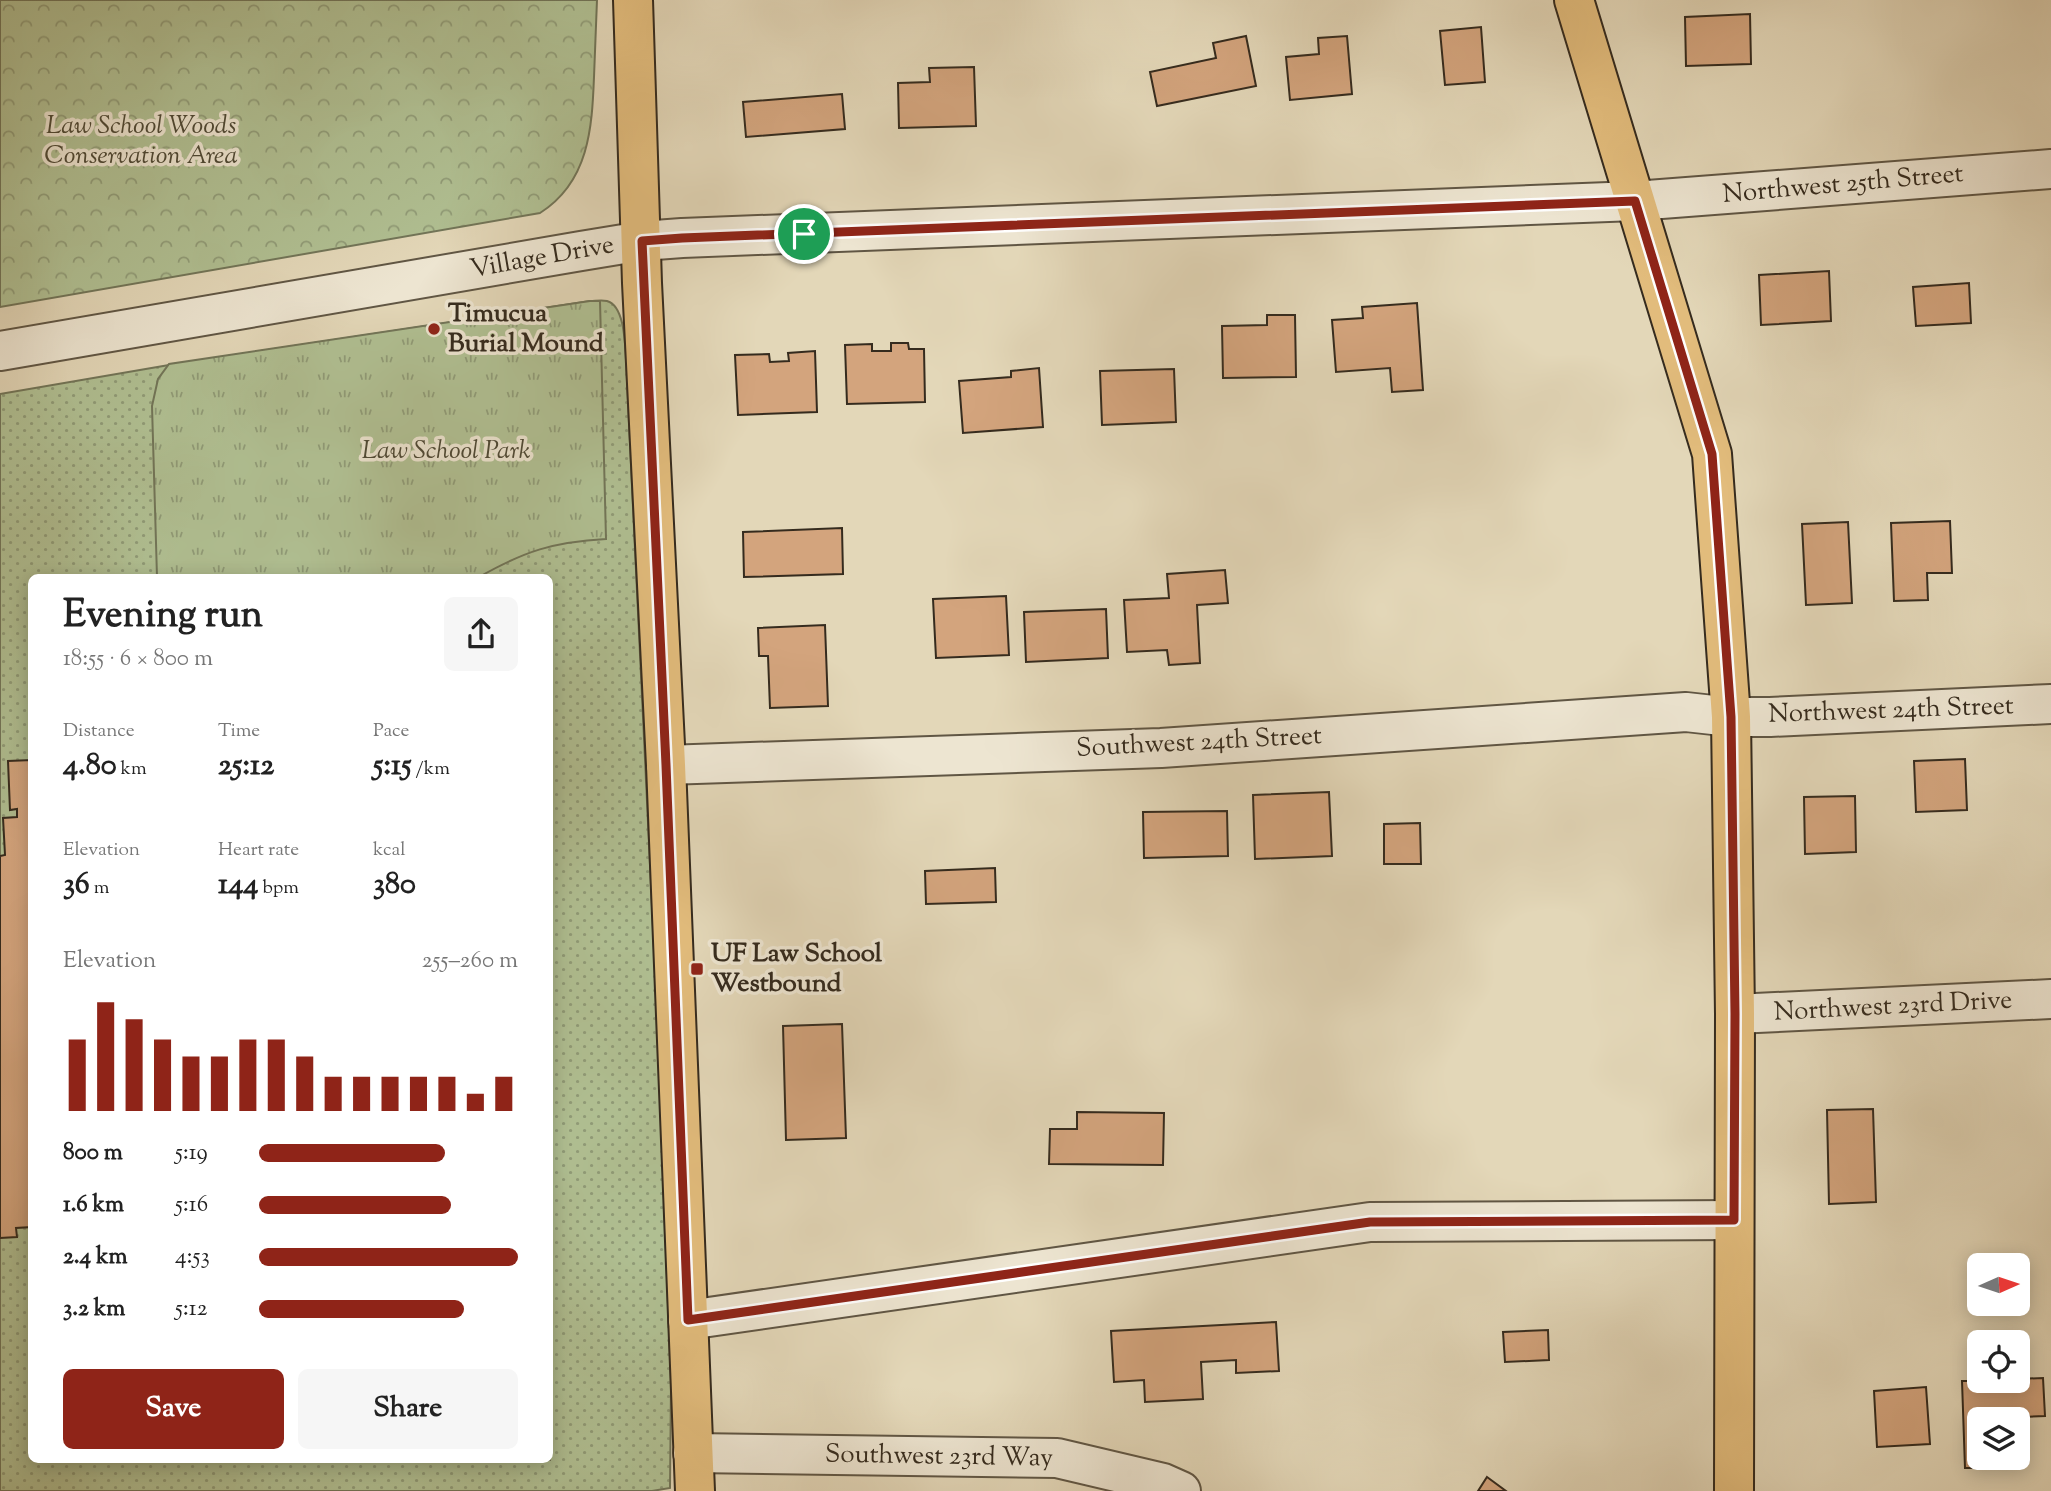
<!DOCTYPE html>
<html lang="en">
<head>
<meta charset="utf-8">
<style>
	body { margin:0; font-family:"Sorts Mill Goudy",serif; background:#f6f6f6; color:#222; height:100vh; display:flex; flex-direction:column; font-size:26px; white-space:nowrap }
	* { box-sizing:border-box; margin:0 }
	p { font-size:23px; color:#767676 }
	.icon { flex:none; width:38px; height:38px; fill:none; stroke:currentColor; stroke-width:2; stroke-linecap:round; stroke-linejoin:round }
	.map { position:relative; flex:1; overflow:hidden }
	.side { position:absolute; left:28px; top:574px; width:525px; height:889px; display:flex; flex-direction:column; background:#fff; border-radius:10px; box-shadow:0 4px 18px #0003 }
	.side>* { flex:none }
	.needle { width:46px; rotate:87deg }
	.controls { position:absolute; left:1967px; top:1253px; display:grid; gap:14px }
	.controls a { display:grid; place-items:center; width:63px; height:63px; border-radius:10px; background:#fff; box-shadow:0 4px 18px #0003; font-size:35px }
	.pin { position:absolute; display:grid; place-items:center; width:60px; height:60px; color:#fff; margin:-30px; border:4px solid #fff; border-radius:50%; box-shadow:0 2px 7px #0007 }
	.round { display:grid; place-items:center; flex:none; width:74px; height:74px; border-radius:10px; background:#f6f6f6 }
	.overview { display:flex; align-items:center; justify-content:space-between; height:119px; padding:0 35px }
	h1 { font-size:38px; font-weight:800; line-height:52px }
	.metrics { display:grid; grid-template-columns:repeat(3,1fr); gap:10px; height:119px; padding:7px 35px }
	.metrics div { display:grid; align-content:center }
	.metrics b { font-size:30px; font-weight:800 }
	.metrics small { font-size:19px; font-weight:400 }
	.metrics p { font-size:19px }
	.chart { height:196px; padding:14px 35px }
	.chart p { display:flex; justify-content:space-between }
	.chart svg { width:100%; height:126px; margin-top:7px; stroke:#8f2418; stroke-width:6 }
	.button { display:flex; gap:14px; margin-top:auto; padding:14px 35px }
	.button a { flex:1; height:80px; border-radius:10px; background:#8f2418; color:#fff; font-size:28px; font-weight:800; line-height:80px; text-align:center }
	.button a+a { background:#f6f6f6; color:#222 }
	ul { padding:0 35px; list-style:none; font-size:23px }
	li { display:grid; grid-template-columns:112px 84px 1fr; align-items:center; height:52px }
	li i { height:18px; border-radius:9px; background:#8f2418 }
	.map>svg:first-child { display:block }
</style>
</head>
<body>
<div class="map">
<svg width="2051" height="1491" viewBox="0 0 2051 1491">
	<defs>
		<pattern id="grass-dots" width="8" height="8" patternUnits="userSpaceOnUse" patternTransform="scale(1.75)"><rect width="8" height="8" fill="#b0bf92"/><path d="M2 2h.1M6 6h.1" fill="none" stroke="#909b77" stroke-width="1.8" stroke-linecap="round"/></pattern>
		<pattern id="forest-crowns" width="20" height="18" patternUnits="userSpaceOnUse" patternTransform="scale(1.75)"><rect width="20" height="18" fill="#b0bf92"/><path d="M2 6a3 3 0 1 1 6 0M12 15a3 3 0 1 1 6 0" fill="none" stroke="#909b77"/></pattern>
		<pattern id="park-tufts" width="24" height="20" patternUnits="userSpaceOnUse" patternTransform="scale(1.75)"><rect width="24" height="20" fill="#b0bf92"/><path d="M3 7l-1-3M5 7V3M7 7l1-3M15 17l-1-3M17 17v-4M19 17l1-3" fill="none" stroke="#909b77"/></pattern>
	</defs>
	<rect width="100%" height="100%" fill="#e3d7b8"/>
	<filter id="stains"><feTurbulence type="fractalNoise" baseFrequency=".00286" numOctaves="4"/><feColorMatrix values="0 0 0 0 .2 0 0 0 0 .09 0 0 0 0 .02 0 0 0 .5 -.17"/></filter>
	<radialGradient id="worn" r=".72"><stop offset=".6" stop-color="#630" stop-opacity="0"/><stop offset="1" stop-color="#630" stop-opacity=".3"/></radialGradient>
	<!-- grass -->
	<path fill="url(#grass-dots)" stroke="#727558" stroke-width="2" fill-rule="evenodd" d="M590 301C595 301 602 300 607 301 625 306 625 345 626 360L657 1012 671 1384 670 1488 652 1491H0V394L169 365ZM32 578H550V1460H32Z"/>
	<!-- forest -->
	<path fill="url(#forest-crowns)" stroke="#727558" stroke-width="2" d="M0 0H597C596 26 595 51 594 77 592 128 589 182 540 213L0 307Z"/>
	<!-- park -->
	<path fill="url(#park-tufts)" stroke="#727558" stroke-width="2" d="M590 301H600L606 539C553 542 525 551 479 577H157L152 406 158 379 169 364Z"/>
	<!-- building -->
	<g fill="#d3a47d" stroke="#352b1e" stroke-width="2">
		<path d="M1750 14 1751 64 1686 66 1685 17Z"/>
		<path d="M1481 27 1485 82 1445 85 1440 31Z"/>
		<path d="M1246 36 1256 86 1157 106 1150 72 1216 58 1213 43Z"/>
		<path d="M1347 36 1352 94 1290 100 1286 57 1319 54 1318 38Z"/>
		<path d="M974 67 976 126 899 128 898 83 930 82 929 68Z"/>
		<path d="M842 94 845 129 746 137 743 102Z"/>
		<path d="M1829 271 1831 321 1761 325 1759 275Z"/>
		<path d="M1969 283 1971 323 1916 326 1913 287Z"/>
		<path d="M1417 303 1423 390 1392 392 1390 368 1336 372 1332 320 1363 318 1362 307Z"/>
		<path d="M1267 315H1295L1296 377 1223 378 1222 326 1267 325Z"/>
		<path d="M891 343H908L909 349H924L925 402 847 404 845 345 872 344V351H891Z"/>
		<path d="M815 351 817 412 738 415 735 355 769 354 770 362 789 361 788 353Z"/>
		<path d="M1039 368 1043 427 963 433 959 381 1011 377V371Z"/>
		<path d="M1174 369 1176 422 1102 425 1100 371Z"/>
		<path d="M1950 521 1952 573H1927L1928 600 1894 601 1891 523Z"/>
		<path d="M1848 522 1852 603 1806 605 1802 524Z"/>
		<path d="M842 528 843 574 744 577 743 532Z"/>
		<path d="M1225 570 1228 603 1197 605 1200 663 1169 665 1167 650 1127 652 1124 600 1169 598 1167 574Z"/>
		<path d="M1006 596 1009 655 936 658 933 599Z"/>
		<path d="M1106 609 1108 658 1026 662 1024 612Z"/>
		<path d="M825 625 828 706 770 708 768 656H759L758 628Z"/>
		<path d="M1965 759 1967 810 1916 812 1914 761Z"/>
		<path d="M32 760V1227L16 1228 17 1237 0 1238V856L5 855 3 818 17 817V809L10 810 8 761Z"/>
		<path d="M1329 792 1332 856 1255 859 1253 795Z"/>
		<path d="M1855 796 1856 852 1805 854 1804 797Z"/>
		<path d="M1227 811 1228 856 1144 858 1143 812Z"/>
		<path d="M1420 823 1421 864H1384V824Z"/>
		<path d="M995 868 996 902 926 904 925 871Z"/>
		<path d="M842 1024 846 1138 786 1140 783 1026Z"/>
		<path d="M1873 1109 1876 1202 1829 1204 1827 1110Z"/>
		<path d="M1077 1112 1164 1113 1163 1165 1049 1164 1050 1129H1077Z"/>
		<path d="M1276 1322 1279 1371 1236 1373V1360L1201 1362 1203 1399 1145 1402 1144 1380 1114 1382 1111 1331Z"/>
		<path d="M1548 1330 1549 1360 1505 1362 1503 1332Z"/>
		<path d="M2043 1378 2045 1416 1979 1419V1458H2003V1468H1965L1962 1381H2018V1379Z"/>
		<path d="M1926 1387 1930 1444 1877 1447 1874 1391Z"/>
		<path d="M1487 1477 1506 1491H1478Z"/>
	</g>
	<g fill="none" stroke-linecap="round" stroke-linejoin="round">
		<defs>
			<g id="minor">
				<path d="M0 351 581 251 642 241 682 238 1635 201 2051 169"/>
				<path d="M666 765 1161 748 1686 712 1731 717H1770L2051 704"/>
				<path d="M1735 1014 2051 999"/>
				<path d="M688 1320 1370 1222 1734 1220"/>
				<path d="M693 1453 1057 1458 1163 1483 1181 1491"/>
			</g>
			<g id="major">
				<path d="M633 0 642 283 666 765 695 1491"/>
				<path d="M1574 0 1712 454 1731 717 1735 1014 1734 1491"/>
			</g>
		</defs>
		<!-- minor casing -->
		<use href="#minor" stroke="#605644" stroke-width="42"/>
		<!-- major casing -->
		<use href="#major" stroke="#352b1e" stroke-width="42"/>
		<!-- minor -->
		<use href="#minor" stroke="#ede5d1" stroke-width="38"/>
		<!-- major -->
		<use href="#major" stroke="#e2bc7c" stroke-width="38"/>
	</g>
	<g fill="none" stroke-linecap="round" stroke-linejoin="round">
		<defs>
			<path id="route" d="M1635 201 1712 454 1731 717 1735 1014 1734 1220 1370 1222 688 1320 666 765 642 241 682 238Z"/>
		</defs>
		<!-- route casing -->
		<use href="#route" stroke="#fff" stroke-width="14"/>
		<!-- route -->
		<use href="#route" stroke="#8f2418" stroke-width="9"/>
	</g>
	<!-- markers -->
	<g fill="#8f2418" stroke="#ede5d1" stroke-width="2.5">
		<circle cx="434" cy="329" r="7"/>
		<rect x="690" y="962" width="14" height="14" rx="3.5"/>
	</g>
	<g text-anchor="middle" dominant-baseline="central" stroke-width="7" stroke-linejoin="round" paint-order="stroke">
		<!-- park labels -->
		<g font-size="26" font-style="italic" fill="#4e4935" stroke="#ede5d1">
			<text x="141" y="126">Law School Woods<tspan x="141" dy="30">Conservation Area</tspan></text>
			<text x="446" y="451">Law School Park</text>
		</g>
		<!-- street labels -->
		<g font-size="26" fill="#352b1e" stroke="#ede5d1">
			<text transform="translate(1843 185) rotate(-5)">Northwest 25th Street</text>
			<text transform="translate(542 258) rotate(-10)">Village Drive</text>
			<text transform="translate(1891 711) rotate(-2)">Northwest 24th Street</text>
			<text transform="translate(1199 743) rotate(-3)">Southwest 24th Street</text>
			<text transform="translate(1893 1007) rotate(-3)">Northwest 23rd Drive</text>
			<text transform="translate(939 1457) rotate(1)">Southwest 23rd Way</text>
		</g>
		<!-- poi labels -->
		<g font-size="26" font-weight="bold" fill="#352b1e" stroke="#ede5d1" text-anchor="start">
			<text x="448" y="314">Timucua<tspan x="448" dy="30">Burial Mound</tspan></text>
			<text x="711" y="954">UF Law School<tspan x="711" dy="30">Westbound</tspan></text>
		</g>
	</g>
	<rect width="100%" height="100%" filter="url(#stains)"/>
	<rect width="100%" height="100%" fill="url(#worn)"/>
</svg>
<div class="controls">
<a><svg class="needle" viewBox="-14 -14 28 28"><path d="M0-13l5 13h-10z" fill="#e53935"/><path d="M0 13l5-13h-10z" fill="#767676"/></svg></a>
<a><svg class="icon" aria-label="locate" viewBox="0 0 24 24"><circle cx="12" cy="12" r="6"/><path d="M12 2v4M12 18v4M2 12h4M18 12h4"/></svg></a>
<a><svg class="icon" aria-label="layers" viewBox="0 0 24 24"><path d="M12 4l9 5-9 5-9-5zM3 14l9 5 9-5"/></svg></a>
</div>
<div class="pin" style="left:804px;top:234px;background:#1e9e55"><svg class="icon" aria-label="arrive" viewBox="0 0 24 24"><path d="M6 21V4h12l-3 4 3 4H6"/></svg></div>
<section class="side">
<div class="overview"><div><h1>Evening run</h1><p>18:55 · 6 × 800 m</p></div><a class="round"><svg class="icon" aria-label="share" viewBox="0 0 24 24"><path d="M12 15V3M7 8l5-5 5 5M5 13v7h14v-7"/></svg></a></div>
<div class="metrics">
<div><p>Distance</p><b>4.80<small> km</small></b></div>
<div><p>Time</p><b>25:12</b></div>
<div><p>Pace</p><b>5:15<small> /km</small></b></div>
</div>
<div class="metrics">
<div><p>Elevation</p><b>36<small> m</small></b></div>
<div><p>Heart rate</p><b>144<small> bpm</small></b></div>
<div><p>kcal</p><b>380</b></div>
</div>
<div class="chart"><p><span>Elevation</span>255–260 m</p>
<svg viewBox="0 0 160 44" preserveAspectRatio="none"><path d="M5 44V19M15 44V6M25 44V12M35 44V19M45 44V25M55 44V25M65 44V19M75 44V19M85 44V25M95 44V32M105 44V32M115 44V32M125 44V32M135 44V32M145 44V38M155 44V32"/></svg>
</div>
<ul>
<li><b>800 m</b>5:19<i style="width:72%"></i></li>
<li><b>1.6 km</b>5:16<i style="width:74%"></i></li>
<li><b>2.4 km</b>4:53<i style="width:100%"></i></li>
<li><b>3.2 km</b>5:12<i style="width:79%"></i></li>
</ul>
<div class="button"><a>Save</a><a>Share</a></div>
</section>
</div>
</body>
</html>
